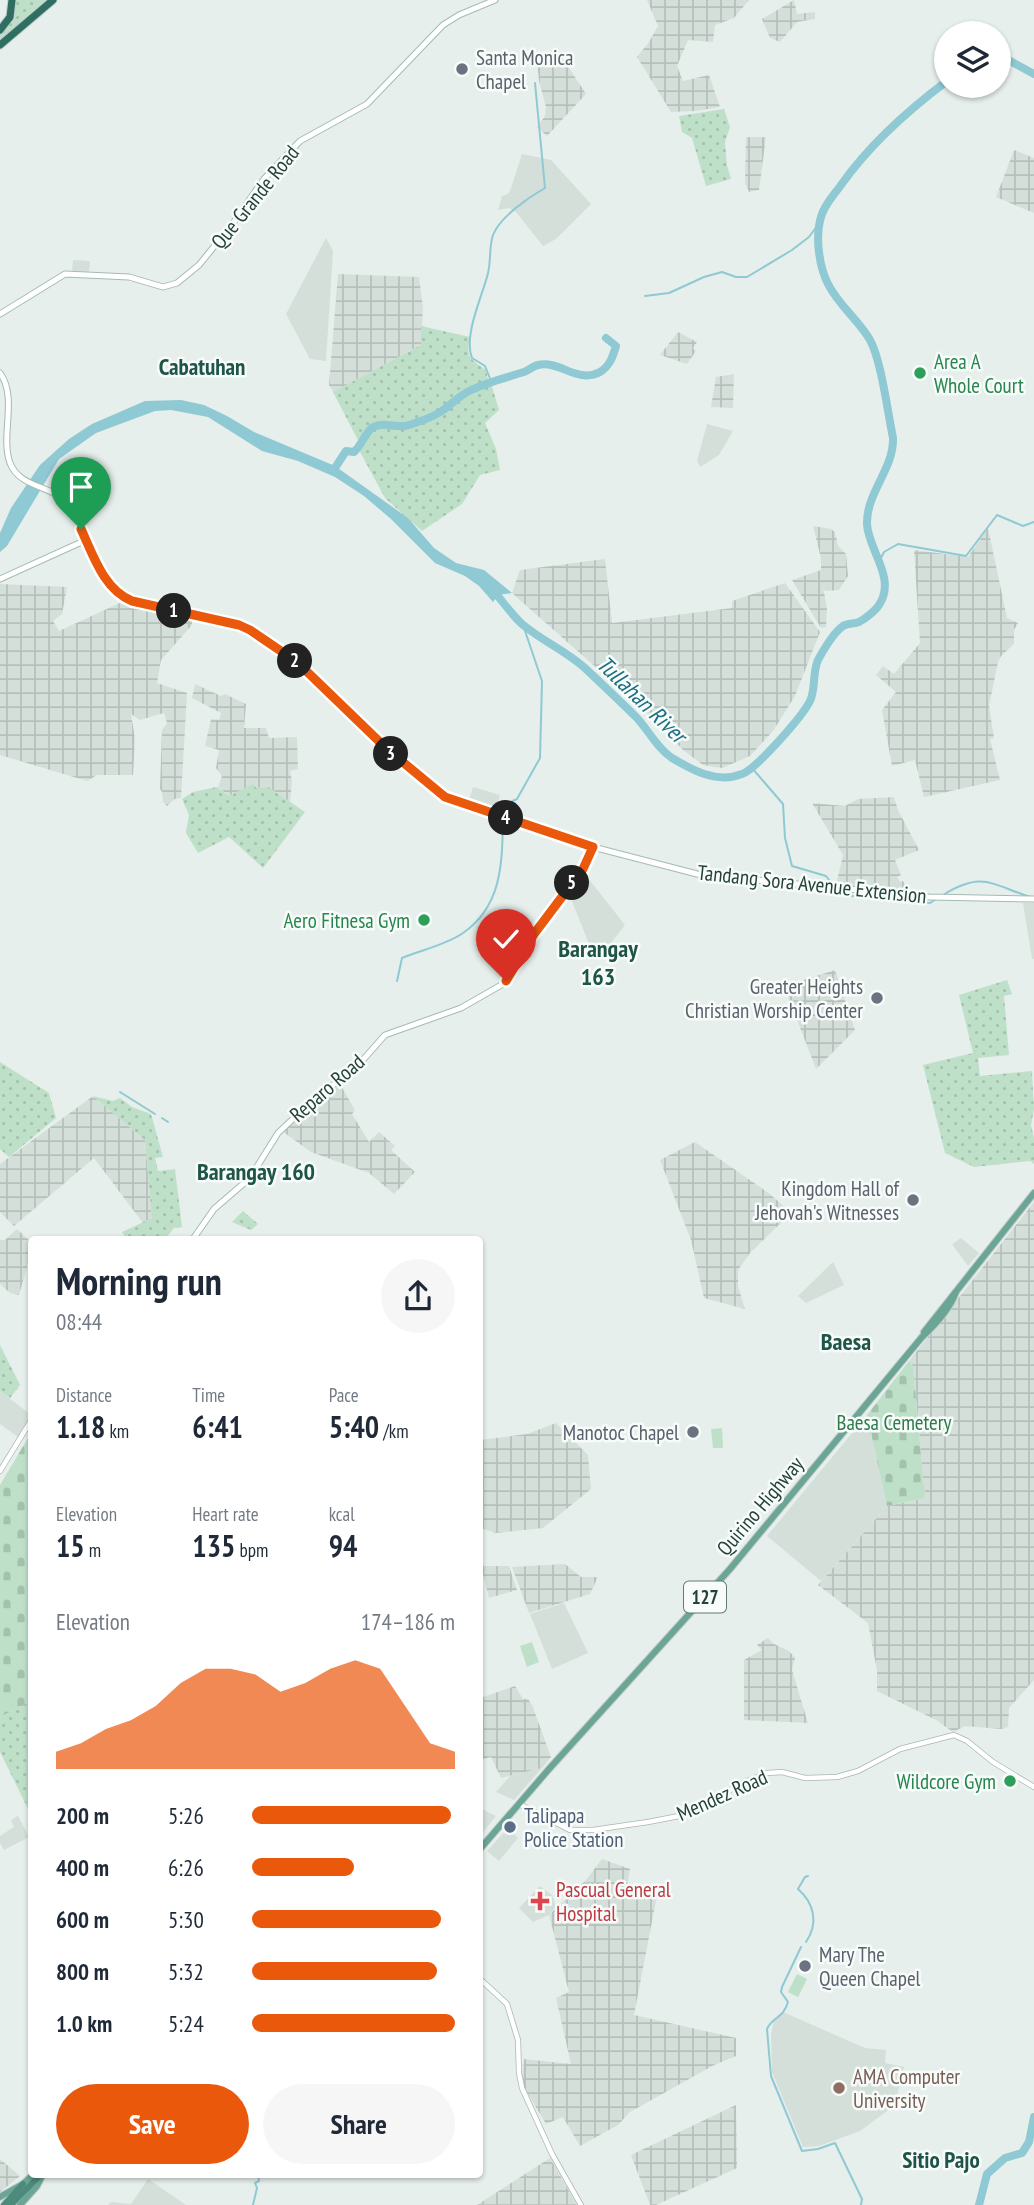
<!DOCTYPE html>
<html lang="en">
<head>
<meta charset="utf-8">
<style>
	body { margin:0; font-family:"PT Sans Narrow",sans-serif; background:#f6f6f7; color:#1f2937; height:100vh; display:flex; flex-direction:column; font-size:26px; white-space:nowrap }
	* { box-sizing:border-box; margin:0 }
	p { font-size:23px; color:#747a83 }
	.icon { flex:none; width:38px; height:38px; fill:none; stroke:currentColor; stroke-width:2; stroke-linecap:round; stroke-linejoin:round }
	.map { position:relative; flex:1; overflow:hidden }
	.side { position:absolute; left:28px; top:1236px; width:455px; height:942px; display:flex; flex-direction:column; background:#fff; border-radius:7px; box-shadow:0 2px 5px #0004 }
	.side>* { flex:none }
	.buttons { position:absolute; left:934px; top:21px; display:grid; gap:14px }
	.buttons a { display:grid; place-items:center; width:77px; height:77px; border-radius:50%; background:#fff; box-shadow:0 2px 5px #0004; font-size:35px }
	.pin { position:absolute; display:grid; place-items:center; width:60px; height:60px; color:#fff; margin:-72px -30px; border-radius:50% 50% 50% 0; rotate:-45deg; box-shadow:0 0 7px #0007 }
	.pin .icon { rotate:45deg }
	.km { position:absolute; width:35px; height:35px; margin:-18px; border-radius:50%; background:#222; color:#fff; font-size:19px; line-height:35px; text-align:center }
	.round { display:grid; place-items:center; flex:none; width:74px; height:74px; border-radius:37px; background:#f6f6f7 }
	.overview { display:flex; align-items:center; justify-content:space-between; height:119px; padding:0 28px }
	h1 { font-size:38px; font-weight:700; line-height:52px }
	.stats { display:grid; grid-template-columns:repeat(3,1fr); gap:10px; height:119px; padding:7px 28px }
	.stats div { display:grid; align-content:center }
	.stats b { font-size:30px; font-weight:700 }
	.stats small { font-size:19px; font-weight:400 }
	.stats p { font-size:19px }
	.chart { height:196px; padding:14px 28px }
	.chart p { display:flex; justify-content:space-between }
	.chart svg { width:100%; height:126px; margin-top:7px; fill:#ea580c; opacity:.7 }
	.cta { display:flex; gap:14px; margin-top:auto; padding:14px 28px }
	.cta a { flex:1; height:80px; border-radius:42px; background:#ea580c; color:#fff; font-size:28px; font-weight:700; line-height:80px; text-align:center }
	.cta a+a { background:#f6f6f7; color:#1f2937 }
	ul { padding:0 28px; list-style:none; font-size:23px }
	li { display:grid; grid-template-columns:112px 84px 1fr; align-items:center; height:52px }
	li i { height:18px; border-radius:9px; background:#ea580c }
	.map>svg:first-child { display:block }
</style>
</head>
<body>
<div class="map">
<svg width="1034" height="2205" viewBox="0 0 1034 2205">
	<defs>
		<pattern id="industrial-grid" width="8" height="8" patternUnits="userSpaceOnUse" patternTransform="scale(1.75)"><rect width="8" height="8" fill="#d4dfda"/><path d="M0 4h8M4 0v8" fill="none" stroke="#b6c1bc"/></pattern>
		<pattern id="grass-dots" width="8" height="8" patternUnits="userSpaceOnUse" patternTransform="scale(1.75)"><rect width="8" height="8" fill="#bfe0c8"/><path d="M2 2h.1M6 6h.1" fill="none" stroke="#a4c1ad" stroke-width="1.8" stroke-linecap="round"/></pattern>
		<pattern id="cemetery-stones" width="16" height="16" patternUnits="userSpaceOnUse" patternTransform="scale(1.75)"><rect width="16" height="16" fill="#bfe0c8"/><path d="M2 7V4a2 2 0 0 1 4 0v3zM10 15v-3a2 2 0 0 1 4 0v3z" fill="#a4c1ad"/></pattern>
	</defs>
	<rect width="100%" height="100%" fill="#e6efeb"/>
	<!-- built -->
	<g fill="#d4dfda">
		<path d="M522 154 551 160 591 204 556 239 543 246 516 212 509 208 498 210 502 196 508 194 510 191Z"/>
		<path d="M326 238 333 251 326 361 310 359 286 314Z"/>
		<path d="M73 260 90 261 89 272 72 271Z"/>
		<path d="M707 424 733 431 719 455 700 467 697 461Z"/>
		<path d="M473 787 500 795 495 813 468 804Z"/>
		<path d="M584 873 625 925 607 948 593 954 568 891Z"/>
		<path d="M1023 903H1034V959H1032Z"/>
		<path d="M961 1238 979 1253 968 1266 952 1244Z"/>
		<path d="M833 1262 844 1285 806 1303 798 1296Z"/>
		<path d="M0 1391 31 1415 18 1437 0 1424Z"/>
		<path d="M867 1415 887 1506 821 1581 767 1536Z"/>
		<path d="M564 1603 588 1653 552 1669 530 1614Z"/>
		<path d="M542 1768 514 1800 496 1792 510 1776Z"/>
		<path d="M480 1808 496 1816 480 1836Z"/>
		<path d="M18 1816 29 1837 4 1850 0 1843V1836L14 1827 11 1820Z"/>
		<path d="M508 1828 518 1838 499 1861 487 1851Z"/>
		<path d="M540 1886 552 1895 556 1907 549 1915 533 1922 519 1908Z"/>
		<path d="M783 2012 865 2048 886 2050 885 2063 904 2067 895 2105 860 2131 819 2146 803 2147 772 2072 771 2035 774 2020Z"/>
		<path d="M148 2179 186 2205H108L111 2202 131 2204Z"/>
	</g>
	<!-- industrial -->
	<g fill="url(#industrial-grid)">
		<path d="M647 0H749L734 18 715 25 713 42 688 40 677 66 683 81 709 75 720 107 696 111 671 112 637 57 649 42 658 26Z"/>
		<path d="M794 0 797 14 815 12V19L797 22 780 42 770 38 762 19Z"/>
		<path d="M556 48 586 94 547 136 537 127 545 116 546 107 539 81 537 60Z"/>
		<path d="M746 137H766L759 190 749 192 745 183Z"/>
		<path d="M1014 150 1034 158V213L996 197Z"/>
		<path d="M338 274 419 277 423 308 421 345 333 392 329 385Z"/>
		<path d="M678 332 697 342 693 348 696 351 687 364 660 355Z"/>
		<path d="M734 374 733 408 711 407 716 377Z"/>
		<path d="M813 526 831 529 835 532 838 546 846 554 848 576 839 590 825 591 823 587 827 608 826 627 821 628 792 580 821 570V558Z"/>
		<path d="M988 528 1007 618 1018 623 1014 630V644L1001 656 998 662 989 706 994 738 990 739 1000 780 924 797 915 760 892 766 882 710 896 692 876 675 883 666 894 674 920 643 914 550 968 557Z"/>
		<path d="M605 559 612 623 732 608V601L785 583 820 632 795 696 773 731 750 756 722 768 703 765 683 750 644 710 512 593 520 570Z"/>
		<path d="M0 584 67 587 62 614 53 621 59 631 122 602 192 618V625L161 660 157 683 187 693 181 798 175 799 167 806 163 802 162 792 160 789 162 730 167 723 164 713 140 720 131 714 135 739 133 775H97L87 781 0 755Z"/>
		<path d="M195 684 221 696 225 694 246 704 244 728H266L269 738 297 737 298 769 290 771 292 781 290 802 268 787 256 788 253 785 229 796 218 787 222 776 216 768 219 750 205 746 211 719 219 720 221 713 192 698Z"/>
		<path d="M894 797 898 810 919 850 895 860 901 875 897 877 900 882 903 881 909 893 836 885 843 855 812 803 845 806 858 799Z"/>
		<path d="M835 970 855 1030 816 1069 784 986Z"/>
		<path d="M340 1084 355 1110 352 1114 369 1142 379 1132 395 1146 391 1150 415 1172 394 1194 369 1173 311 1152 282 1131 319 1099Z"/>
		<path d="M93 1096 145 1140 152 1218 143 1223 94 1158 14 1226 0 1212V1164Z"/>
		<path d="M695 1142 770 1194 791 1213 750 1253 738 1270V1286L745 1309 704 1298 691 1240 660 1160Z"/>
		<path d="M1034 1202V1680L1009 1708 1008 1727 1001 1729 965 1726 953 1732 936 1720 877 1691V1670L868 1623 818 1585 887 1506 925 1498 913 1366 909 1361Z"/>
		<path d="M17 1229 32 1243 31 1253 19 1295 10 1293 0 1284V1240H5Z"/>
		<path d="M556 1423 588 1455 591 1489 543 1528 496 1533 480 1528V1440L527 1434Z"/>
		<path d="M565 1564 581 1577H598L590 1594 529 1613 512 1567Z"/>
		<path d="M481 1566H509L517 1590 489 1598Z"/>
		<path d="M768 1638 774 1644 789 1651 795 1658 792 1670 808 1723 744 1720V1660L762 1650 757 1645Z"/>
		<path d="M515 1686 523 1699H528L532 1705 551 1757 542 1768 501 1778 491 1757 480 1760V1698Z"/>
		<path d="M602 1859 630 1869 627 1885 658 1890 634 2015 736 2038V2056L714 2065 630 2112 618 2125 580 2146 563 2117 546 2124 524 2087 522 2078 524 2059 571 2064 556 1998 569 1992 549 1915 586 1880Z"/>
		<path d="M736 2105 737 2168 656 2205H650L631 2155Z"/>
		<path d="M550 2158 577 2205H477Z"/>
		<path d="M0 2159 20 2176 0 2192Z"/>
	</g>
	<!-- grass -->
	<g fill="url(#grass-dots)">
		<path d="M14 0H47L0 40V33Z"/>
		<path d="M724 109 730 127 725 142 727 165 731 179 706 186 692 138 682 132 679 116Z"/>
		<path d="M421 326 470 337C466 358 469 358 486 370L488 380 459 394 434 415 400 426 386 421 372 425 367 428 360 444 333 392 421 345Z"/>
		<path d="M491 383 499 410 485 423 496 449 500 470 480 475 462 504 422 531 385 498 359 450 365 443 368 434 374 428 386 426 396 429H405L433 420 465 395Z"/>
		<path d="M253 784 256 788 268 787 305 812 263 868 229 837 198 853 186 833 189 815 182 799 193 792 217 787 229 796Z"/>
		<path d="M1007 980 1012 994 1004 996 1009 1055 978 1058 980 1076 1032 1071 1034 1109 1031 1125 1034 1138V1164L1030 1161 974 1167 945 1153 923 1065 973 1053 959 995Z"/>
		<path d="M0 1062 49 1093 56 1118 9 1157 0 1149Z"/>
		<path d="M93 1096 113 1101 120 1098 132 1107 151 1114 163 1157 155 1158 158 1171 175 1169 182 1227 174 1228 165 1239H126L122 1232 152 1218 145 1140Z"/>
		<path d="M243 1211 258 1224 251 1230 232 1222Z"/>
		<path d="M0 1345 20 1385 10 1398 0 1391Z"/>
		<path d="M31 1701V1815L0 1752V1717Z"/>
	</g>
	<!-- cemetery -->
	<g fill="url(#cemetery-stones)">
		<path d="M909 1361 913 1366 925 1498 887 1506 867 1415Z"/>
		<path d="M31 1433V1701L0 1717V1485Z"/>
	</g>
	<!-- garden -->
	<g fill="#bfe0c8">
		<path d="M722 1428 723 1448H713L711 1429Z"/>
		<path d="M532 1642 539 1662 527 1667 520 1646Z"/>
		<path d="M797 1974 807 1979 798 1997 788 1992Z"/>
	</g>
	<!-- water -->
	<path fill="#8ec9d4" d="M181 400 204 405 227 416 254 432 335 466 408 518 434 548 456 563 484 570 512 593 498 595 493 602 479 586 465 576 435 563 391 519 364 496 335 477 298 461 262 451 208 417 171 410 155 411 96 433 59 459 7 546 0 552V533L11 508 40 465 69 439 92 424 145 401Z"/>
	<g fill="none" stroke-linecap="round" stroke-linejoin="round">
		<!-- stream -->
		<g stroke="#8ec9d4" stroke-width="2">
			<path d="M645 296 669 293 704 277 722 272 736 277H747L792 250 809 237 820 222"/>
			<path d="M491 381 485 366 472 358C463 335 483 295 488 273 491 261 489 247 493 235 500 217 529 197 545 188L535 83"/>
			<path d="M880 560 884 552 898 544 966 556 997 515 1023 526 1034 522"/>
			<path d="M752 768 783 804 785 838 792 866 826 876 833 885"/>
			<path d="M504 815V805L517 799 540 758 542 681 523 625"/>
			<path d="M837 890 840 895 930 903 936 899"/>
			<path d="M943 895C982 871 991 884 1030 897"/>
			<path d="M397 981 402 958C421 950 446 945 463 933 502 906 502 864 503 820"/>
			<path d="M120 1092 155 1114"/>
			<path d="M162 1118 168 1122"/>
			<path d="M806 1942C819 1923 814 1903 798 1889L805 1877 808 1876"/>
			<path d="M801 1947 782 1987 781 1992 788 2002C783 2019 773 2016 767 2029L771 2076 802 2151 818 2149 835 2143 862 2199 861 2205"/>
			<path d="M253 2205 257 2188 255 2183 259 2181 258 2174"/>
		</g>
		<!-- river -->
		<g stroke="#8ec9d4" stroke-width="8">
			<path d="M999 55 1034 74"/>
			<path d="M333 471 346 451 354 452C362 445 366 431 373 427 385 421 397 429 409 425 420 421 433 418 443 410 452 404 459 396 469 391 487 382 505 378 524 372 529 370 533 366 538 365 560 360 577 384 600 372 610 366 613 356 616 346L606 338"/>
			<path d="M491 588C502 600 510 613 522 624 542 641 568 652 587 670 604 686 621 702 637 718 649 731 657 748 672 758 692 770 717 784 742 774 756 769 802 717 810 701 816 689 812 673 818 660 824 649 833 633 843 626 848 623 854 624 859 622 865 619 875 611 879 605 897 578 868 550 867 524 866 493 894 469 893 438 888 414 881 359 870 340 858 319 839 306 828 284 819 266 815 237 821 217 824 205 834 195 841 185 870 144 907 111 947 81"/>
			<path d="M979 2205 987 2174 1005 2158 1022 2153 1029 2142 1034 2117"/>
		</g>
		<defs>
			<g id="tertiary">
				<path d="M0 1471 32 1419"/>
				<path d="M519 1804 570 1830H593L648 1822 679 1816 699 1809 740 1784 767 1773 782 1772 805 1778 837 1777 858 1771 900 1749 954 1735 967 1741 993 1762 1034 1787"/>
				<path d="M480 1979 507 2004 518 2040 519 2073 522 2088 552 2154 581 2205"/>
			</g>
			<g id="secondary">
				<path d="M0 314 65 274 129 277 163 287 177 283 199 265 234 222 264 179 300 141 367 104 443 25 459 15 495 0"/>
				<path d="M0 373C18 398 0 435 10 463 20 489 54 485 70 505 76 511 78 521 82 529 93 555 104 590 133 601L215 620 250 630 310 674 387 749 445 797 545 832 593 847 697 874 929 897 1034 899"/>
				<path d="M0 579 86 540"/>
				<path d="M193 1239 214 1209 250 1178 278 1133 316 1097 354 1070 385 1035 461 1008 503 984 534 934 583 869 593 847"/>
			</g>
			<g id="primary">
				<path d="M924 1332 1034 1193"/>
				<path d="M480 1849 549 1769 730 1569 922 1337C935 1325 950 1309 956 1292"/>
				<path d="M0 2197 23 2184 34 2174"/>
				<path d="M20 2205 37 2186 43 2174"/>
			</g>
			<g id="trunk">
				<path d="M4 2205 23 2184"/>
				<path d="M11 2205 41 2174"/>
			</g>
			<g id="motorway">
				<path d="M0 30 10 17 12 0"/>
				<path d="M0 45 53 0"/>
			</g>
		</defs>
		<!-- tertiary casing -->
		<use href="#tertiary" stroke="#a8b8b2" stroke-width="6"/>
		<!-- secondary casing -->
		<use href="#secondary" stroke="#a4bbb3" stroke-width="7"/>
		<!-- primary casing -->
		<use href="#primary" stroke="#c2cac8" stroke-width="8"/>
		<!-- trunk casing -->
		<use href="#trunk" stroke="#c2cac8" stroke-width="8"/>
		<!-- motorway casing -->
		<use href="#motorway" stroke="#c2cac8" stroke-width="9"/>
		<!-- tertiary -->
		<use href="#tertiary" stroke="#fff" stroke-width="4.5"/>
		<!-- secondary -->
		<use href="#secondary" stroke="#fff" stroke-width="5"/>
		<!-- primary -->
		<use href="#primary" stroke="#6aa596" stroke-width="6"/>
		<!-- trunk -->
		<use href="#trunk" stroke="#4c8a7c" stroke-width="6"/>
		<!-- motorway -->
		<use href="#motorway" stroke="#2f6f62" stroke-width="7"/>
	</g>
	<g fill="none" stroke-linecap="round" stroke-linejoin="round">
		<defs>
			<path id="route" d="M81 529C93 555 104 590 132 601L239 625 250 630 297 662 387 749 445 797 593 847 583 869 534 934 506 981"/>
		</defs>
		<!-- route casing -->
		<use href="#route" stroke="#fff" stroke-width="14"/>
		<!-- route -->
		<use href="#route" stroke="#ea580c" stroke-width="9"/>
	</g>
	<!-- markers -->
	<g fill="#6b7280" stroke="#f7fbf9" stroke-width="2.5">
		<circle cx="462" cy="69" r="7"/>
		<circle cx="877" cy="998" r="7"/>
		<circle cx="913" cy="1200" r="7"/>
		<circle cx="693" cy="1432" r="7"/>
		<circle cx="805" cy="1966" r="7"/>
	</g>
	<g fill="#2e9e5b" stroke="#f7fbf9" stroke-width="2.5">
		<circle cx="920" cy="373" r="7"/>
		<circle cx="424" cy="920" r="7"/>
		<circle cx="1010" cy="1781" r="7"/>
	</g>
	<circle fill="#5c6f8a" stroke="#f7fbf9" stroke-width="2.5" cx="510" cy="1827" r="7"/>
	<path fill="#e0444e" stroke="#f7fbf9" stroke-width="2.5" d="M536.5 1890.5h7v7h7v7h-7v7h-7v-7h-7v-7h7z"/>
	<circle fill="#8d6e63" stroke="#f7fbf9" stroke-width="2.5" cx="839" cy="2088" r="7"/>
	<g text-anchor="middle" dominant-baseline="central" stroke-width="5" stroke-linejoin="round" paint-order="stroke">
		<!-- shield labels -->
		<rect fill="#f7fbf9" stroke="#637a73" stroke-width="2" x="684" y="1581.5" width="42" height="31" rx="5"/>
		<g font-size="19" font-weight="bold" fill="#24423a">
			<text x="705" y="1597">127</text>
		</g>
		<!-- worship labels -->
		<g font-size="21" fill="#5b616d" stroke="#f7fbf9" text-anchor="end">
			<text x="476" y="57" text-anchor="start">Santa Monica<tspan x="476" dy="24">Chapel</tspan></text>
			<text x="863" y="986">Greater Heights<tspan x="863" dy="24">Christian Worship Center</tspan></text>
			<text x="899" y="1188">Kingdom Hall of<tspan x="899" dy="24">Jehovah's Witnesses</tspan></text>
			<text x="679" y="1432">Manotoc Chapel</text>
			<text x="819" y="1954" text-anchor="start">Mary The<tspan x="819" dy="24">Queen Chapel</tspan></text>
		</g>
		<!-- street labels -->
		<g font-size="21" fill="#24423a" stroke="#f7fbf9">
			<text transform="translate(255 197) rotate(-51)">Que Grande Road</text>
			<text transform="translate(812 884) rotate(6)">Tandang Sora Avenue Extension</text>
			<text transform="translate(327 1088) rotate(-41)">Reparo Road</text>
			<text transform="translate(760 1506) rotate(-50)">Quirino Highway</text>
			<text transform="translate(722 1795) rotate(-24)">Mendez Road</text>
		</g>
		<!-- leisure labels -->
		<g font-size="21" fill="#27864d" stroke="#f7fbf9" text-anchor="end">
			<text x="934" y="361" text-anchor="start">Area A<tspan x="934" dy="24">Whole Court</tspan></text>
			<text x="410" y="920">Aero Fitnesa Gym</text>
			<text x="996" y="1781">Wildcore Gym</text>
		</g>
		<!-- park labels -->
		<g font-size="21" fill="#2d7a4b" stroke="#f7fbf9">
			<text x="894" y="1422">Baesa Cemetery</text>
		</g>
		<!-- service labels -->
		<g font-size="21" fill="#4e5e75" stroke="#f7fbf9" text-anchor="start">
			<text x="524" y="1815">Talipapa<tspan x="524" dy="24">Police Station</tspan></text>
		</g>
		<!-- health labels -->
		<g font-size="21" fill="#be3a42" stroke="#f7fbf9" text-anchor="start">
			<text x="556" y="1889">Pascual General<tspan x="556" dy="24">Hospital</tspan></text>
		</g>
		<!-- education labels -->
		<g font-size="21" fill="#785e54" stroke="#f7fbf9" text-anchor="start">
			<text x="853" y="2076">AMA Computer<tspan x="853" dy="24">University</tspan></text>
		</g>
		<!-- neighbourhood labels -->
		<g font-size="23" font-weight="bold" fill="#1f5548" stroke="#f7fbf9">
			<text x="202" y="366">Cabatuhan</text>
			<text x="941" y="2159">Sitio Pajo</text>
		</g>
		<!-- water labels -->
		<g font-size="23" font-style="italic" fill="#1c6f80" stroke="#f7fbf9">
			<text transform="translate(642 699) rotate(44)">Tullahan River</text>
		</g>
		<!-- quarter labels -->
		<g font-size="24" font-weight="bold" fill="#1f5548" stroke="#f7fbf9">
			<text x="598" y="948">Barangay<tspan x="598" dy="28">163</tspan></text>
			<text x="256" y="1171">Barangay 160</text>
			<text x="846" y="1341">Baesa</text>
		</g>
	</g>
</svg>
<div class="buttons">
<a><svg class="icon" aria-label="layers" viewBox="0 0 24 24"><path d="M12 4l9 5-9 5-9-5zM3 14l9 5 9-5"/></svg></a>
</div>
<div class="pin" style="left:81px;top:529px;background:#1e9e55"><svg class="icon" aria-label="arrive" viewBox="0 0 24 24"><path d="M6 21V4h12l-3 4 3 4H6"/></svg></div>
<div class="pin" style="left:506px;top:981px;background:#d93025"><svg class="icon" aria-label="check" viewBox="0 0 24 24"><path d="M5 12l5 5 9-10"/></svg></div>
<b class="km" style="left:174px;top:611px">1</b>
<b class="km" style="left:295px;top:661px">2</b>
<b class="km" style="left:391px;top:754px">3</b>
<b class="km" style="left:506px;top:818px">4</b>
<b class="km" style="left:572px;top:883px">5</b>
<section class="side">
<div class="overview"><div><h1>Morning run</h1><p>08:44</p></div><a class="round"><svg class="icon" aria-label="share" viewBox="0 0 24 24"><path d="M12 15V3M7 8l5-5 5 5M5 13v7h14v-7"/></svg></a></div>
<div class="stats">
<div><p>Distance</p><b>1.18<small> km</small></b></div>
<div><p>Time</p><b>6:41</b></div>
<div><p>Pace</p><b>5:40<small> /km</small></b></div>
</div>
<div class="stats">
<div><p>Elevation</p><b>15<small> m</small></b></div>
<div><p>Heart rate</p><b>135<small> bpm</small></b></div>
<div><p>kcal</p><b>94</b></div>
</div>
<div class="chart"><p><span>Elevation</span>174–186 m</p>
<svg viewBox="0 0 160 44" preserveAspectRatio="none"><path d="M0 44V38L10 35L20 30L30 27L40 22L50 14L60 9L70 9L80 11L90 17L100 14L110 9L120 6L130 9L140 22L150 35L160 38V44z"/></svg>
</div>
<ul>
<li><b>200 m</b>5:26<i style="width:98%"></i></li>
<li><b>400 m</b>6:26<i style="width:50%"></i></li>
<li><b>600 m</b>5:30<i style="width:93%"></i></li>
<li><b>800 m</b>5:32<i style="width:91%"></i></li>
<li><b>1.0 km</b>5:24<i style="width:100%"></i></li>
</ul>
<div class="cta"><a>Save</a><a>Share</a></div>
</section>
</div>
</body>
</html>
